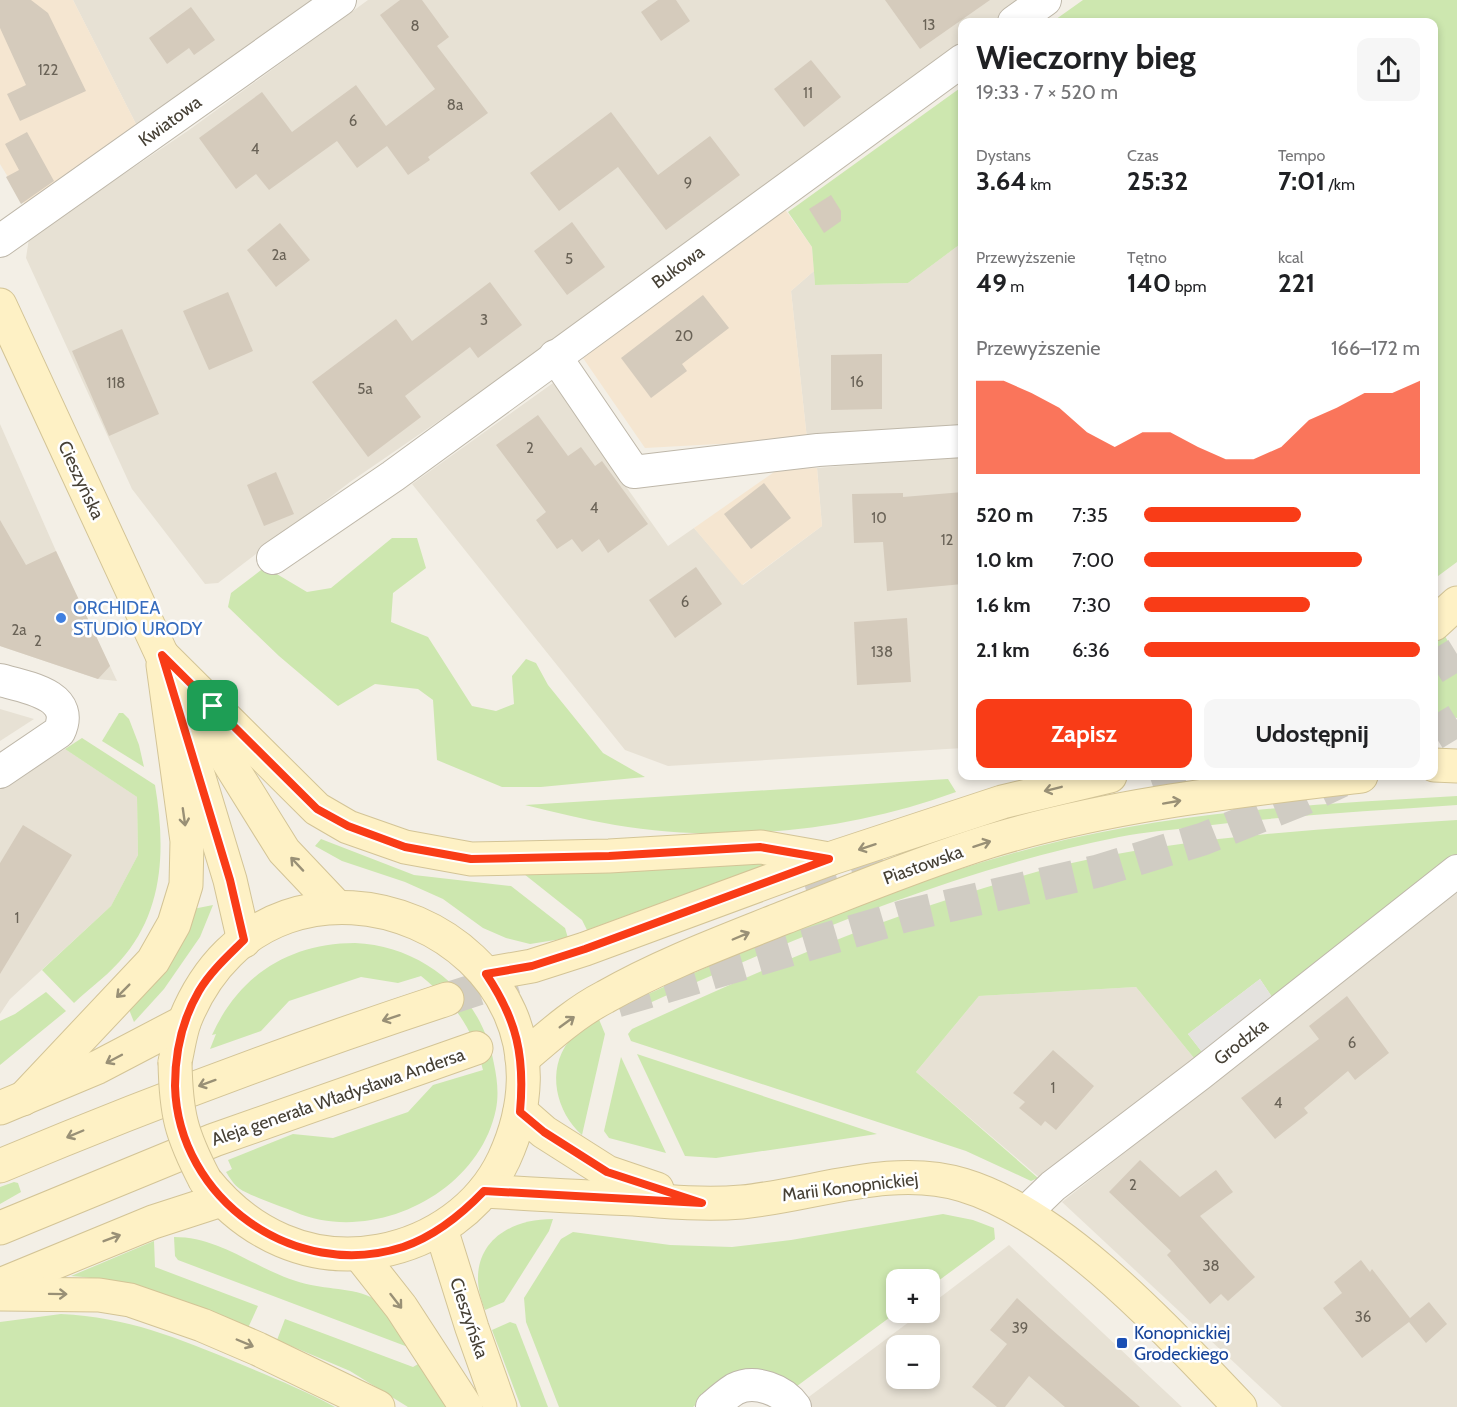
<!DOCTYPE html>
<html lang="pl">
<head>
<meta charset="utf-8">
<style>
	body { margin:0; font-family:Cabin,sans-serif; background:#f6f6f6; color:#202124; height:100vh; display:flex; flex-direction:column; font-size:22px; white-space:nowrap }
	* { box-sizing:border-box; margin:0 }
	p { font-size:20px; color:#757577 }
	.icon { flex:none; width:33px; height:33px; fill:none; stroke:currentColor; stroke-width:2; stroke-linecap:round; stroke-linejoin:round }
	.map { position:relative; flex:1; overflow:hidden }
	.panel { position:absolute; left:958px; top:18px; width:480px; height:762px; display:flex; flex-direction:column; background:#fff; border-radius:12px; box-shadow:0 3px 9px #0003 }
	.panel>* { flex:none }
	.fabs { position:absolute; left:886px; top:1269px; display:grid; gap:12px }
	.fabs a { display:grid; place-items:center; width:54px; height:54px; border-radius:12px; background:#fff; box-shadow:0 3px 9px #0003; font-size:30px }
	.pin { position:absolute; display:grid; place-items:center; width:51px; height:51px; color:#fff; margin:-26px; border-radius:12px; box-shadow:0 3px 9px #0006 }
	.round { display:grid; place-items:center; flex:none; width:63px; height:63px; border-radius:12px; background:#f6f6f6 }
	.headline { display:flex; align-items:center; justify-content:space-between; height:102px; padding:0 18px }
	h1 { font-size:33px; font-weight:700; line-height:45px }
	.stats { display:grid; grid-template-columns:repeat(3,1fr); gap:9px; height:102px; padding:6px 18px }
	.stats div { display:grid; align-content:center }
	.stats b { font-size:26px; font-weight:700 }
	.stats small { font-size:16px; font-weight:400 }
	.stats p { font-size:16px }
	.chart { height:168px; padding:12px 18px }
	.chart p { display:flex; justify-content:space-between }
	.chart svg { width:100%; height:108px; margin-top:6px; fill:#f93c17; opacity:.7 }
	.button { display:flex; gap:12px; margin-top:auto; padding:12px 18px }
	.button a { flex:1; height:69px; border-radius:12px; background:#f93c17; color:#fff; font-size:24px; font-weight:700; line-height:69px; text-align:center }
	.button a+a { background:#f6f6f6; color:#202124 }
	ul { padding:0 18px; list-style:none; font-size:20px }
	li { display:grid; grid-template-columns:96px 72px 1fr; align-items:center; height:45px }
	li i { height:15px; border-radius:8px; background:#f93c17 }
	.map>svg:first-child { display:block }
</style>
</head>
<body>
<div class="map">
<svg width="1457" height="1407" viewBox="0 0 1457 1407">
	<rect width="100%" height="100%" fill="#f3efe6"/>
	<!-- residential -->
	<g fill="#e7e1d4" fill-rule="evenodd">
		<path d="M73 0H319L138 128Z"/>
		<path d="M368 0H1025L995 22H963V46L520 365 350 482 218 583 205 584 132 489 26 258 29 238 189 130Z"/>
		<path d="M963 242V427L807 439 791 291 814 271 815 285 908 283Z"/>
		<path d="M553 383 668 546 694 528 743 585 822 526 817 468 963 456V748L668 766 625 750 412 484Z"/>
		<path d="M0 424 56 551 117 681 98 679 0 646Z"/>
		<path d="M0 709 34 719 0 741Z"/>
		<path d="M65 749 137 797 138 855 111 906 10 999 0 1014V789Z"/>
		<path d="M1457 891V1407H1282L1062 1202Z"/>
		<path d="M1136 987 1194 1058 1041 1179 916 1072 979 996Z"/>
		<path d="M1009 1245 1182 1407H770L806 1399 921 1313 930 1312V1305ZM897 1346H930V1378H897Z"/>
	</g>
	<!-- commercial -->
	<g fill="#f5e6d1">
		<path d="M0 0H73L138 128 27 208 0 164Z"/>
		<path d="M784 208 812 247 814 271 791 291 807 439 645 448 583 358Z"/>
		<path d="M817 468 822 526 742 585 694 528 777 470Z"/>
	</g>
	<!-- green -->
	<g fill="#cde7af">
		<path d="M1083 0H1457V562L1434 579V22H1052Z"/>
		<path d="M963 86V242L908 283 815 285 812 247 788 212Z"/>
		<path d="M392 538H417L426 568 393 593 391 622 428 637 472 706 496 711 514 704 512 676 526 659 536 663 548 685 603 753 645 777 541 787H502L437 760 433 700 418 689 375 684 338 706 279 656 228 607 231 593 265 567 307 592 331 588Z"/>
		<path d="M1443 633 1457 656V718L1434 715V648Z"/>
		<path d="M119 713H123L129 719 139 745 144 767 102 741Z"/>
		<path d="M82 738 155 785C165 844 165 906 125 955 111 973 91 987 74 1003L42 970 111 906 138 855 137 797 65 749Z"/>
		<path d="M948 779 956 792C849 831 728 844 615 825 585 820 555 812 525 805Z"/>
		<path d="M1457 796V805C1369 811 1282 816 1195 827 1170 830 1144 832 1119 837 946 872 785 942 625 1014L618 1008C755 944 893 884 1040 846 1175 811 1318 804 1457 796Z"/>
		<path d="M1457 820V854L1272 997 1260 979 1188 1034 1202 1052 1194 1058 1136 987 979 996 916 1072 1038 1178 1031 1181 966 1151 631 1041 628 1034 632 1029C747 976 862 925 984 888 1008 881 1033 872 1058 866 1190 836 1322 829 1457 820Z"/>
		<path d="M321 839 414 875 511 886 565 928 568 938 530 944 506 938 483 928 443 899 405 882 342 861 315 846Z"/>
		<path d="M773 862 587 930 582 920 524 874Z"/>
		<path d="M213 905 200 937 164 989 134 1022 128 1007 193 909Z"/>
		<path d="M355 943C424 946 482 995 494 1064 497 1078 499 1094 496 1109 479 1194 372 1245 295 1212 283 1207 248 1195 240 1189 234 1185 230 1178 226 1172L232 1169 228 1160 293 1134 333 1138 408 1112 433 1085 483 1070C472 1026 455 1004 421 976L398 983 361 977 289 1001 261 1031 210 1049 216 1034 212 1035C239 975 290 943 355 943Z"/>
		<path d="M46 992 66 1011 0 1065V1021L15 1014Z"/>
		<path d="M598 1017 605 1034 582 1135C556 1112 546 1070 569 1041 576 1031 589 1024 598 1017Z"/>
		<path d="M637 1054 877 1134 716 1158 685 1156Z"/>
		<path d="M621 1057 666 1153 609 1138 604 1131Z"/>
		<path d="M14 1182 18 1183 21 1192 0 1204V1187Z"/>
		<path d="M943 1214 973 1220 994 1228 995 1239 930 1287V1280H897V1312L789 1392 731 1377 693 1407H559L526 1322 524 1298 561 1239 573 1232 670 1245 732 1247 791 1240Z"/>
		<path d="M553 1219 549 1231 504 1302 485 1310C462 1255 498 1219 553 1219Z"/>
		<path d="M174 1237C225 1237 261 1275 311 1285 333 1290 364 1288 381 1304 392 1314 400 1334 408 1347L178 1260 175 1256Z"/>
		<path d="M154 1241 155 1267 258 1306 248 1328C190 1306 134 1280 71 1276Z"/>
		<path d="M61 1314C127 1317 178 1338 238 1363 271 1377 304 1390 335 1407H0V1322Z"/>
		<path d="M285 1319 413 1367 425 1360 452 1407H408L350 1371 277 1340Z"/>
		<path d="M510 1322 516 1324 548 1407H521L492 1330Z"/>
	</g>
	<!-- parking -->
	<path fill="#e4e2de" d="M1260 979 1272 997 1202 1052 1188 1034Z"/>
	<!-- building -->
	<g fill="#d5cbbc">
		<path d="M0 0H31L48 13 86 91 20 121 7 94 26 85 0 28Z"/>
		<path d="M400 0H422L449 37 437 46 488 113 428 157 430 160 408 175 387 146 357 168 337 141 269 190 256 174 236 189 199 138 262 92 292 132 356 85 386 126 435 89 380 15Z"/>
		<path d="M658 0H676L690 21 661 41 641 12Z"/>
		<path d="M885 0H990L920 49Z"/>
		<path d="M191 7 215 40 194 55 189 48 167 64 149 38Z"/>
		<path d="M811 60 841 97 804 127 774 89Z"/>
		<path d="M611 112 658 175 710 136 740 175 666 230 618 167 559 211 530 173Z"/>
		<path d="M27 132 54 181 21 204 6 177 19 170 5 144Z"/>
		<path d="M831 195 841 211V221L824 233 809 209Z"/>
		<path d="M572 222 605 267 567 295 534 251Z"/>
		<path d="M280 223 310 260 276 287 247 250Z"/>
		<path d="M490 282 522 325 478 358 470 347 405 396 421 417 368 457 312 382 396 319 412 341Z"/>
		<path d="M228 292 253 351 209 370 183 311Z"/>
		<path d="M703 295 729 328 682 364 687 371 651 398 621 358Z"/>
		<path d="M122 329 159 414 109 436 72 351Z"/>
		<path d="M882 354V409L831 410V355Z"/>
		<path d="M538 415 568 456 581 447 595 466 602 461 648 524 608 553 599 539 582 552 572 539 557 549 536 520 546 512 496 445Z"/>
		<path d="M276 472 294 514 264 526 247 485Z"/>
		<path d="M764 483 791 518 751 549 724 514Z"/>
		<path d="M963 492V584L887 591 883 542 854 543 852 494 903 493V497Z"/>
		<path d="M0 520 26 565 56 551 110 666 98 679 0 646Z"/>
		<path d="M696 567 722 604 675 638 649 600Z"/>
		<path d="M907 618 911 682 857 685 854 622Z"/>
		<path d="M23 825 72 855 0 974V863Z"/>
		<path d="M1347 996 1389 1053 1355 1080 1348 1071 1304 1108 1308 1113 1275 1139 1241 1098 1319 1039 1309 1026Z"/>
		<path d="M1053 1050 1094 1086 1056 1130 1045 1121 1041 1126 1019 1108 1025 1102 1013 1093Z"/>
		<path d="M1140 1160 1180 1197 1216 1170 1233 1192 1200 1216 1255 1277 1228 1301 1221 1294 1210 1304 1167 1255 1171 1251 1109 1192Z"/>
		<path d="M1361 1260 1370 1272 1372 1269 1410 1318 1429 1302 1447 1324 1426 1343 1409 1322 1362 1358 1323 1308 1342 1293 1334 1282Z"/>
		<path d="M1017 1298 1050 1328 1140 1407H1065L1029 1376 1005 1407H997L972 1387 1007 1344 990 1330Z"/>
	</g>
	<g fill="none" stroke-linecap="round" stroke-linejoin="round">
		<!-- secondary-tunnel -->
		<g stroke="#d0ccc3" stroke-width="33" stroke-dasharray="33 16" stroke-linecap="butt">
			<path d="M1434 668 1457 654"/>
			<path d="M1434 734 1457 720"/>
			<path d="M1156 795 1210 776"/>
			<path d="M804 883 933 848"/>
			<path d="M447 999 515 977"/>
			<path d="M617 1001 905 916 1098 871 1203 839 1301 800 1341 781"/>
		</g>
		<defs>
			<g id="street">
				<path d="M1014 22 1045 0"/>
				<path d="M0 241 340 0"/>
				<path d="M555 356 634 472 818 450 963 441"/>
				<path d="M273 558 393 476 963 60"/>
				<path d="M0 680C26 687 77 695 59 732L0 772"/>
				<path d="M1025 1213 1053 1186 1200 1074 1457 871"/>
				<path d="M712 1407C719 1401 727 1394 735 1389 755 1379 783 1390 795 1407"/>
			</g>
			<g id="secondary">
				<path d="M0 305 162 655 284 851 337 907"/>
				<path d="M1434 624 1457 603"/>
				<path d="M162 655 317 809 348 827 405 847 471 859 609 856 761 847 829 859"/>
				<path d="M191 751 230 880 244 941"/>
				<path d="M1434 765 1457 766"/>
				<path d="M486 974 532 966 585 949 829 859 1002 802 1110 776"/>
				<path d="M522 1059C548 1037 574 1013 605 997 661 965 723 942 783 918 850 892 917 864 987 842 1107 805 1236 791 1361 776"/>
				<path d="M175 1062C178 1049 180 1033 185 1020 275 797 606 938 504 1159 481 1208 433 1241 380 1251 310 1264 248 1234 205 1180"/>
				<path d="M23 1099 153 961 174 924 186 885 187 841 163 665"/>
				<path d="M0 1108 98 1067 184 1022"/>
				<path d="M520 1111 544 1132 607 1172 657 1189"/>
				<path d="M0 1166C147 1104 295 1049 447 999"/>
				<path d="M484 1191C534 1194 584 1197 634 1199 670 1202 706 1205 742 1202 814 1195 892 1163 963 1185 1063 1215 1168 1332 1240 1407"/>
				<path d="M0 1228 214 1140 476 1048"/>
				<path d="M441 1229 472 1328 500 1407"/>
				<path d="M360 1255 401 1307 466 1407"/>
				<path d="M0 1285 153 1222 221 1200"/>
				<path d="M0 1294 99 1295 130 1300 202 1325 258 1349 378 1407"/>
			</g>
		</defs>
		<!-- street casing -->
		<use href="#street" stroke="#beb7a9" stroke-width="34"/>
		<!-- secondary casing -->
		<use href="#secondary" stroke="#d3c496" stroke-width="35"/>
		<!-- street -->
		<use href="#street" stroke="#fff" stroke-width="32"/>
		<!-- secondary -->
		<use href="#secondary" stroke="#fef1c5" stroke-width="33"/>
		<defs>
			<path id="secondary-bridge" d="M175 1062C176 1114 181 1134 205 1180"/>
		</defs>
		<!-- secondary-bridge casing -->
		<use href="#secondary-bridge" stroke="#d3c496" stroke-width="35" stroke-linecap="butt"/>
		<!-- secondary-bridge -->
		<use href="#secondary-bridge" stroke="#fef1c5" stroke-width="33"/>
	</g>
	<!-- one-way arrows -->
	<defs><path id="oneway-shaft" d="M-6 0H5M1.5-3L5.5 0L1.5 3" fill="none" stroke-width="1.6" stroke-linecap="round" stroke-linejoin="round" transform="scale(1.5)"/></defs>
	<g stroke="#999076">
		<use href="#oneway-shaft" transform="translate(1053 789) rotate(166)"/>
		<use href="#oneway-shaft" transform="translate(1172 802) rotate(-10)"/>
		<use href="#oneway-shaft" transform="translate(184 817) rotate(82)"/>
		<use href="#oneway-shaft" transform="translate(982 844) rotate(-18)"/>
		<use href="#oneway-shaft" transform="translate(867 847) rotate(162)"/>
		<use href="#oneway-shaft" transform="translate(297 864) rotate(-133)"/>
		<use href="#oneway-shaft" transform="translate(741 936) rotate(-23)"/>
		<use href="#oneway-shaft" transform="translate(123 991) rotate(135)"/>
		<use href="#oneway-shaft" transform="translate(391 1018) rotate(162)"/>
		<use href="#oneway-shaft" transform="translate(567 1022) rotate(-36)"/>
		<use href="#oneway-shaft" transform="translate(114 1059) rotate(152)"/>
		<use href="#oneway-shaft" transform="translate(207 1083) rotate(160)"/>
		<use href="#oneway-shaft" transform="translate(75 1134) rotate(157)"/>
		<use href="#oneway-shaft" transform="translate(112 1238) rotate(-21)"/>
		<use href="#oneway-shaft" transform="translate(58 1294) rotate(1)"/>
		<use href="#oneway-shaft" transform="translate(396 1301) rotate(52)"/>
		<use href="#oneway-shaft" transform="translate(245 1343) rotate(23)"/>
	</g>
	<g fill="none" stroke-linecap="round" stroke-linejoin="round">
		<defs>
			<path id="route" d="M162 655 317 809 348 826 405 847 471 859 609 856 760 847 829 859 585 949 532 966 486 974C517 1020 525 1056 520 1112L544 1132 607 1172 702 1203 484 1191C461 1215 435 1236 403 1247 294 1282 178 1199 175 1086 175 1053 182 1020 199 991 211 971 228 956 244 940L230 880Z"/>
		</defs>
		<!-- route casing -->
		<use href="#route" stroke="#fff" stroke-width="12"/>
		<!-- route -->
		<use href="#route" stroke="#f93c17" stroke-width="8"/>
	</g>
	<!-- markers -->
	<circle fill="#3f7fe0" stroke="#fff" stroke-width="2" cx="61" cy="618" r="6"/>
	<rect fill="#1a4fb4" stroke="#fff" stroke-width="2" x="1116" y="1337" width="12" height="12" rx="3"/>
	<g text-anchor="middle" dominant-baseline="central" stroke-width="5" stroke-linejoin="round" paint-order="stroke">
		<!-- number labels -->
		<g font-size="15" fill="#6a6357">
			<text x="929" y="25">13</text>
			<text x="415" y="26">8</text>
			<text x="48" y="70">122</text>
			<text x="808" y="93">11</text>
			<text x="455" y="105">8a</text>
			<text x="353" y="121">6</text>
			<text x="255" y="149">4</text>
			<text x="688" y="183">9</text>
			<text x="279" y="255">2a</text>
			<text x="569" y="259">5</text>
			<text x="484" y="320">3</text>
			<text x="684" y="336">20</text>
			<text x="857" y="382">16</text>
			<text x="116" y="383">118</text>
			<text x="365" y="389">5a</text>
			<text x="530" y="448">2</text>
			<text x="594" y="508">4</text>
			<text x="879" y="518">10</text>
			<text x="947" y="540">12</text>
			<text x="685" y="602">6</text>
			<text x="19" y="630">2a</text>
			<text x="38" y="641">2</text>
			<text x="882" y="652">138</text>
			<text x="17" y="918">1</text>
			<text x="1352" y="1043">6</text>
			<text x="1053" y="1088">1</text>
			<text x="1278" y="1103">4</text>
			<text x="1133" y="1185">2</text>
			<text x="1211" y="1266">38</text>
			<text x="1363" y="1317">36</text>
			<text x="1020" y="1328">39</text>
		</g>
		<!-- street labels -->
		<g font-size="18" fill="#464035" stroke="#fff">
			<text transform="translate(170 121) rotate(-36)">Kwiatowa</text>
			<text transform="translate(678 267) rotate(-36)">Bukowa</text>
			<text transform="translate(81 480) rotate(65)">Cieszyńska</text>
			<text transform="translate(923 865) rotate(-20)">Piastowska</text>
			<text transform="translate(1241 1042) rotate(-38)">Grodzka</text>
			<text transform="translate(338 1097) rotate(-19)">Aleja generała Władysława Andersa</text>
			<text transform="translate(850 1187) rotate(-7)">Marii Konopnickiej</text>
			<text transform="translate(469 1318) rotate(71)">Cieszyńska</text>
		</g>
		<!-- shop labels -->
		<g font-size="18" fill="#366cbe" stroke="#fff" text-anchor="start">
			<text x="73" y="608">ORCHIDEA<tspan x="73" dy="21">STUDIO URODY</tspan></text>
		</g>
		<!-- transit labels -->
		<g font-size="18" fill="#164399" stroke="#fff" text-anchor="start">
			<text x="1134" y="1333">Konopnickiej<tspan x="1134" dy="21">Grodeckiego</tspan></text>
		</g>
	</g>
</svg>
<div class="fabs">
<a>+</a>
<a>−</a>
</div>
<div class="pin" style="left:213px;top:706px;background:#1e9e55"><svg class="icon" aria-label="arrive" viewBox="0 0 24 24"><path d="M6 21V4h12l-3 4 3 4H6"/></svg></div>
<section class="panel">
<div class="headline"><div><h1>Wieczorny bieg</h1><p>19:33 · 7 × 520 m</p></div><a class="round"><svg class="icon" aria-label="share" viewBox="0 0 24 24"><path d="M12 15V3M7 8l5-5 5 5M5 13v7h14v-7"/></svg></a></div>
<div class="stats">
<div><p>Dystans</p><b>3.64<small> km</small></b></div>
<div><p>Czas</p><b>25:32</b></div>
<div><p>Tempo</p><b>7:01<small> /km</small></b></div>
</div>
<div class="stats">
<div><p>Przewyższenie</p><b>49<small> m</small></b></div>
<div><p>Tętno</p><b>140<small> bpm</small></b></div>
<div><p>kcal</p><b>221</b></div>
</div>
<div class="chart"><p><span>Przewyższenie</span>166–172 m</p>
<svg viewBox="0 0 160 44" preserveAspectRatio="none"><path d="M0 44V6L10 6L20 11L30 17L40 27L50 33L60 27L70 27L80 33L90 38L100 38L110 33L120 22L130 17L140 11L150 11L160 6V44z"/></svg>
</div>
<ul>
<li><b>520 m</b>7:35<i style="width:57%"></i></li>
<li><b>1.0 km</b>7:00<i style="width:79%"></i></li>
<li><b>1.6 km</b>7:30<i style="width:60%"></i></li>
<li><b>2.1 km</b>6:36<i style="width:100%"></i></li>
</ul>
<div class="button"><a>Zapisz</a><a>Udostępnij</a></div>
</section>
</div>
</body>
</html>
